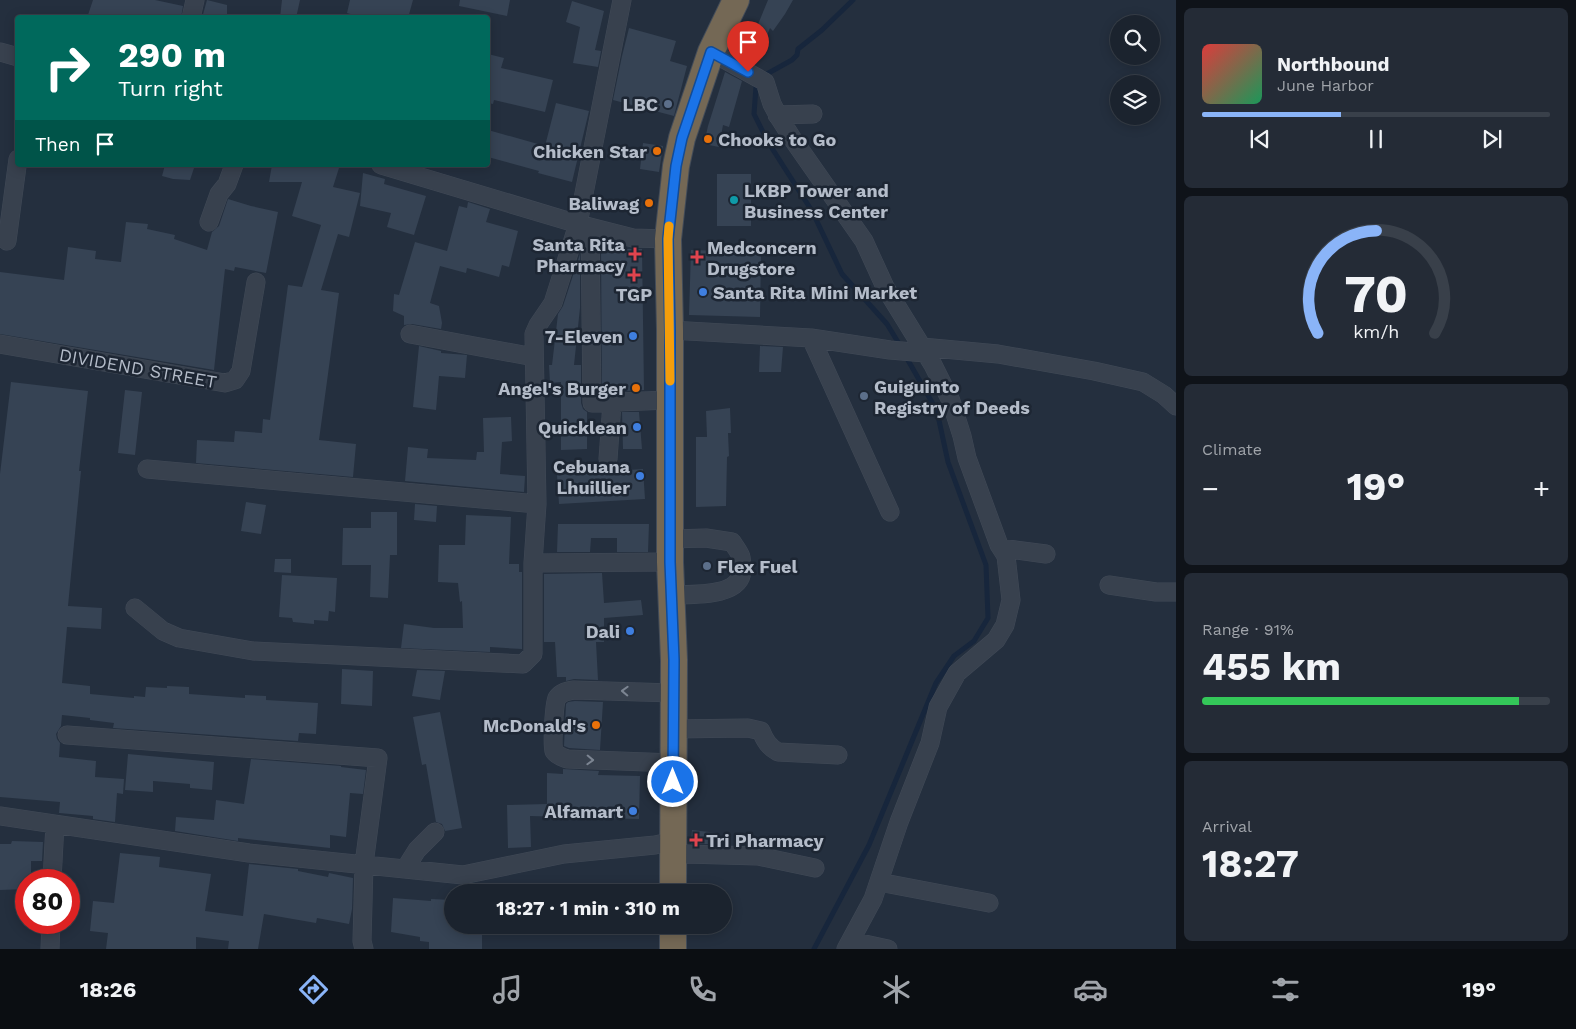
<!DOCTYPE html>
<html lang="en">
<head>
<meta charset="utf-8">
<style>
  body { margin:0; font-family:"Work Sans",sans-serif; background:#242b36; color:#f1f3f6; height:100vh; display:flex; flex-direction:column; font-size:19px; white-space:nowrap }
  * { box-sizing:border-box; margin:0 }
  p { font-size:16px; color:#a0a4aa }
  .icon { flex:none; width:28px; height:28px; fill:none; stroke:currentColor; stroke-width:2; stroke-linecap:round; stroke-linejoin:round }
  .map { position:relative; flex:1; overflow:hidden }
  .side { display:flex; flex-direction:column; gap:8px; padding:8px; background:#0f1319; width:400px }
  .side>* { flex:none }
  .banner { position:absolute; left:15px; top:15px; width:475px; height:152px; border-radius:5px; box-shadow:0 2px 12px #0003,0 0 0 1px #39404a; background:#00695c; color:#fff; overflow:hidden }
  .buttons { position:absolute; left:1110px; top:15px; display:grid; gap:10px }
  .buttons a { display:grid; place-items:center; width:50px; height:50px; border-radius:50%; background:#1b232e; box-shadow:0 2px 12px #0003,0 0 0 1px #39404a; font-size:25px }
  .speed { position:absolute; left:15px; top:869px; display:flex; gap:10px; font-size:25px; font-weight:700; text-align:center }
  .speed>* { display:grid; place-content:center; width:65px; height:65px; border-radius:50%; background:#1b232e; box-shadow:0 2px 12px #0003,0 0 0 1px #39404a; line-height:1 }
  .speed .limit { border:8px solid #d22; background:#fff; color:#111 }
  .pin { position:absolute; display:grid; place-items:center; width:42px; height:42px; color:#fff; margin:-51px -21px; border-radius:50% 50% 50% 0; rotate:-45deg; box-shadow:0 0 5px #0007 }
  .pin .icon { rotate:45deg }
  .me { position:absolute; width:55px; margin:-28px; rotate:0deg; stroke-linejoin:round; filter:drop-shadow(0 0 4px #0008) }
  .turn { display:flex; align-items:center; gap:18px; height:105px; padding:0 20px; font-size:22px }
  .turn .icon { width:65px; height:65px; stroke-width:2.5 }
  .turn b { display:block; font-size:35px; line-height:42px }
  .then { display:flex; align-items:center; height:48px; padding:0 20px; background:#0003; gap:10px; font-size:19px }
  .big { font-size:38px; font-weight:700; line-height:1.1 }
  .side .tile { flex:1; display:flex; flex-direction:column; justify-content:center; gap:8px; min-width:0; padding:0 18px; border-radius:8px; background:#242b36 }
  .side .dial { align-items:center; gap:0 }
  .dial svg { height:130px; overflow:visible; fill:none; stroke:#39404a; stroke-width:7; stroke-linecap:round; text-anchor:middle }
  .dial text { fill:#f1f3f6; stroke:none }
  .song { display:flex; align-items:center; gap:15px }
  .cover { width:60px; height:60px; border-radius:8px; background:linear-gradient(135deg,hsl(0 70% 55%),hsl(150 70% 35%)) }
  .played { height:5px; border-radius:2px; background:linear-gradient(90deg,#8ab4f8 40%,#39404a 40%) }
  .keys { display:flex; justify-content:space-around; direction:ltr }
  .heat { display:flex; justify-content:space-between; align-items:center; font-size:28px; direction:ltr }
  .charge { height:8px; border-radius:4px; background:linear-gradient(90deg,#34c759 91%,#39404a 0) }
  .trip { position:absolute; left:444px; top:884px; width:288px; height:50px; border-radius:25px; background:#1b232e; box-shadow:0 2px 12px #0003,0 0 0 1px #39404a; font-weight:700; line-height:50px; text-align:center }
  .tab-bar { display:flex; height:80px; justify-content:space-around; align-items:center; background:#0b0e12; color:#a0a4aa }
  .tab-bar .icon { width:35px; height:35px }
  .tab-bar .current { color:#8ab4f8 }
  .tab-bar b { font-size:22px; color:#f1f3f6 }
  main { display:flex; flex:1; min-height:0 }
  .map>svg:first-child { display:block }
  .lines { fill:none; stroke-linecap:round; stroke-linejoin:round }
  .stream { stroke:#17263c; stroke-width:5 }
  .building { fill:#364354 }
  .minor-casing { stroke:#414a57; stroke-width:19 }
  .highway-casing { stroke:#434c59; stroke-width:28 }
  .minor { stroke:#38414e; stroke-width:18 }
  .highway { stroke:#746855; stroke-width:26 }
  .oneway { stroke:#7c8592 }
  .route-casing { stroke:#114b97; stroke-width:12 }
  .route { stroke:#1a73e8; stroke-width:9 }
  .slow { stroke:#f59e0b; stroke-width:9 }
  .service-dot { fill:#5c6f8a; stroke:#1d2633; stroke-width:2 }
  .food-dot { fill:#e8710a; stroke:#1d2633; stroke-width:2 }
  .culture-dot { fill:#0f9aa8; stroke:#1d2633; stroke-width:2 }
  .health-dot { fill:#e0444e; stroke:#1d2633; stroke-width:2 }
  .shop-dot { fill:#3f7fe0; stroke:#1d2633; stroke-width:2 }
  .labels { text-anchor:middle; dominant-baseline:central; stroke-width:5; stroke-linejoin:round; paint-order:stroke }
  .poi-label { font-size:18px; font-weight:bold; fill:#b4bcc9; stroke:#1d2633; text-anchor:end }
  .street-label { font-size:18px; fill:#b4bcc9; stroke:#1d2633 }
</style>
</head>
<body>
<main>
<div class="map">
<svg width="1176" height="949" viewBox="0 0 1176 949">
  <rect width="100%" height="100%" fill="#242f3e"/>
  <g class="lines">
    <!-- stream -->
    <path class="stream" d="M763,76L792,60L797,55L798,49L822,30L853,0
      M758,83L756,87L754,114L768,142L812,211L842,274L887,324L901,347
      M814,949L869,845L936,683L954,656L974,641L988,618L986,565L948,462L937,411L905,355"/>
  </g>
  <!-- building -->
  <path class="building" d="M93,0H155L183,6L181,18H87Z
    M207,0L227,5V18H202Z
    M282,0H300L296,18H280Z
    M350,0H413L408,18H364L347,13Z
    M460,0H510L507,16L459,6Z
    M768,0H793L785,14L773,31L770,28L759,55L758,54L754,64L732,52L741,29L754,34Z
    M572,1L604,11L595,50L601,51L598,67L573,63L580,27L566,22Z
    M629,28L676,41L670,61L687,66L674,116L613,100L622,56Z
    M488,54L504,58L501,68L553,80L545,112L494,100L493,104L488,103Z
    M725,72L742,81L729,127L723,125L719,147L704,144L708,126Z
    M556,103L589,111L572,182L538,173L539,171L488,157V130L545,146Z
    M643,143L663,146L659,172L640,169Z
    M165,165H195L190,180L173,179L162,176Z
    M272,165H328L339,168L333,187L360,193L349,237L338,234L321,290L339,293L319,440L356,444L353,477L196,463L197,440L234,442L235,431L262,433L263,419L270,420L288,285L302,287L321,225L292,216L302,182H269Z
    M363,173L385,179L384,184L426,196L414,235L387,227L391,213L360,206Z
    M717,174H751V226H717Z
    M228,199L251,206L278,212L266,273L235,267L234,271L225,269L214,370L0,334V272L64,280L68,247L96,251L95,259L121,262L126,222L148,224L147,229L175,235L174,239L207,250L212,232L219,226Z
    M468,202L490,209L486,222L518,231L509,267L502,265L499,277L467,268L466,273L440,266L430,303L439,306L442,323L441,329L412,324L404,325V316L393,311L394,294L399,295L415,242L447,251L459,206L467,208Z
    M601,249H642L644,390L602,392Z
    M691,250L761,252L760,317L689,315Z
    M580,254V308L574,365H581V403L583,409L587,412V449L561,450V382L550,383L549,365H552L558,314L563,306Z
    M419,346L441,351V353L467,355L465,378L439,376L436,410L413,407Z
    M760,346L783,347L781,372H759Z
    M11,382L88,391L79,471H81L68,606L102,608L101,629L67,627L62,683L90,686V694L134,698V696L145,697L146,687L167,688V686L189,687V694L245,698V695L266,696V700L318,703L316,734L299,733L298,741L113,728L114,723L90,720V718L62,715L61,726L56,734L57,739L60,743L59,757L96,761L95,777L124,779L123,794L117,793L115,822L93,819V816L59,813L60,802L0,797V474Z
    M125,390L142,392L135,455L118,453Z
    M730,408L731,433H728L729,456L727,457L726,506L696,507V437H707L706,411Z
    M622,412H639L642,449H623Z
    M511,417L512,441L502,442L500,474L525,476L524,492L405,481L408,447L428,449L427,458L476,460L477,452H484L483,418Z
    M643,469L645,499L559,504L557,475Z
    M246,502L266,505L261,534L241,531Z
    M415,504L437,506L436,522L414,520Z
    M371,512H397V555H390L388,598L370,597L371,565H342L343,528H371Z
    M466,515L511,517L509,564H519V572H522V649L490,647V652L401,648L404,624L434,628H463L462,601L460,602L458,583L438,582L439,545H465Z
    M558,524H649L648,552H617V538H591L590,552H557Z
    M275,559H291V573L274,572Z
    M602,573L604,603L641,600L643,615L604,618V642H596L598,680L574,679L566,681V677H557L555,642H544V574Z
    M282,575L337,578L335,612L329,611L328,621L314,620V624L293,622L292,618L279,617Z
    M342,669L373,671L372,706L341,704Z
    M417,670L445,671L440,700L412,696Z
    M575,701L603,702L600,750L569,748L564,746L566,704L568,702Z
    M440,712L462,828L445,831L442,824L436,822L426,764L422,765L413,717Z
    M128,754L214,762L212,790L190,788V784L153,781V792L125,790Z
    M251,759L341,766V767L366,770L363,794L350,793L346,837L330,835V848L238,838V841L175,831L176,817L214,820L216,800L244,804Z
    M563,769L599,771L598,775L640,776L639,819L530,816L531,847L508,848L507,805L547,804V773L563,774Z
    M692,830L718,833L717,844H691Z
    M12,841L43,842L42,861H31V880H26V889L0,890V844H11Z
    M120,853L160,857L159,867L211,874L205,911L243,916L249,864L298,869V871L328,877L329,873L353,878L352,909L349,924L317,918L316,923L264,914L258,949H228L229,941L196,937V949H106L108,933L90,931L93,901L114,903Z
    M393,898L431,901V899L452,900V925H482V949H429V942L420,941V937L391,932Z"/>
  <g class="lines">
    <!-- minor casing -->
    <g class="minor-casing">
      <path id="minor" d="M191,18L195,0
        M0,52L18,57
        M711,52L765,82L772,104L780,119L794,141L864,241L885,287L933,365L951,401L962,436L967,458L999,545L1006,556L1011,600L1005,625L996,640L957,673L938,707L930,743L899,822L873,899L846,949
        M777,115L813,114
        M381,165L578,224L633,238L668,239
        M209,222L219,194L227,184L234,165
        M590,227L592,403L670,400
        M7,241L18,159
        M670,330L811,338L890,350L925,353
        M410,334L534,357
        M811,338L890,512
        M0,344L225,383L235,380L241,371L256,282
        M922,347L998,354L1094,371L1143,382L1164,395L1176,406
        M608,459L612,403
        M147,469L537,504
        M671,539L706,538L732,542C741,555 742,555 742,570C741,598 691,594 671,595
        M1001,548L1046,554
        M533,563L670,562
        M1109,585L1156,592H1176
        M135,608L163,631L179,638L253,651L523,664L533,654V563L537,504L534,334L538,325L553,303L578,224L622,0
        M673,693L574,690C567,691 561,692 557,698C554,704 552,745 554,751C557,756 562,757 567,759L673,763
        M673,729L748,728L761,731C765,741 769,747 778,752L838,755
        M67,735L378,758L364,864L362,941L364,949
        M0,816L249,853L463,875L564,854L655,845L673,841
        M673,856L685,854L758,856L815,868
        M405,869L417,850L435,832
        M52,880L55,824
        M879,882L989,903
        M851,941L888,949
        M50,949L51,922"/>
    </g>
    <!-- highway casing -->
    <g class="highway-casing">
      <path id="highway" d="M673,892L674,660L670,562V330L668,239L676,166L682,138L711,52L736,0
        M673,949V925"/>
    </g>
    <!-- minor -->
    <use href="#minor" class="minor"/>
    <!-- highway -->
    <use href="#highway" class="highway"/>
  </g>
  <!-- one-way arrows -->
  <defs><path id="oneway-chevron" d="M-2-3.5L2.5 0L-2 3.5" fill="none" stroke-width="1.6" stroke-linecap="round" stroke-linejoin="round" transform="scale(1.25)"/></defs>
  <g class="oneway">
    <use href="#oneway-chevron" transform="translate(625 691) rotate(-178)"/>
    <use href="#oneway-chevron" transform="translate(590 760) rotate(2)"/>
  </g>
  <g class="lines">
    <!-- route casing -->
    <g class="route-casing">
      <path id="route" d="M673,782L674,660L670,562V330L668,239L676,166L682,138L711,52L748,72"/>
    </g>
    <!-- route -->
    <use href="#route" class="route"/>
    <!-- slow -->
    <path class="slow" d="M669,226L668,239L670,381"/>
  </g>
  <!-- markers -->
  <g class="service-dot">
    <circle cx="668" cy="104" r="5"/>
    <circle cx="864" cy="396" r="5"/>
    <circle cx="707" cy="566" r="5"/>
  </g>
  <g class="food-dot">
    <circle cx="708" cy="139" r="5"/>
    <circle cx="657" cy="151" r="5"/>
    <circle cx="649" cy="203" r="5"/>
    <circle cx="636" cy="388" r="5"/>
    <circle cx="596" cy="725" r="5"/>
  </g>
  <circle class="culture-dot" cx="734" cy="200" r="5"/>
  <g class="health-dot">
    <path d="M632.5 246.5h5v5h5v5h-5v5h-5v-5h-5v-5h5z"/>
    <path d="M694.5 249.5h5v5h5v5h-5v5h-5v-5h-5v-5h5z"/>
    <path d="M631.5 267.5h5v5h5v5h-5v5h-5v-5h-5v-5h5z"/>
    <path d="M693.5 832.5h5v5h5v5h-5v5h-5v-5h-5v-5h5z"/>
  </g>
  <g class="shop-dot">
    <circle cx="703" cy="292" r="5"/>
    <circle cx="633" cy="336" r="5"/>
    <circle cx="637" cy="427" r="5"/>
    <circle cx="640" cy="476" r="5"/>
    <circle cx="630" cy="631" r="5"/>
    <circle cx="633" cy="811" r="5"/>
  </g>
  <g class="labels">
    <!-- poi labels -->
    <g class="poi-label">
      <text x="658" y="104">LBC</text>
      <text x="718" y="139" text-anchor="start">Chooks to Go</text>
      <text x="647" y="151">Chicken Star</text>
      <text x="744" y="190" text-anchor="start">LKBP Tower and<tspan x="744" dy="21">Business Center</tspan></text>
      <text x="639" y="203">Baliwag</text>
      <text x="625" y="244">Santa Rita<tspan x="625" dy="21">Pharmacy</tspan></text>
      <text x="707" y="247" text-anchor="start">Medconcern<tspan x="707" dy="21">Drugstore</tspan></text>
      <text x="713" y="292" text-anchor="start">Santa Rita Mini Market</text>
      <text x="634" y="294" text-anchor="middle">TGP</text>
      <text x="623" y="336">7-Eleven</text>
      <text x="874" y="386" text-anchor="start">Guiguinto<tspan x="874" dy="21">Registry of Deeds</tspan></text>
      <text x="626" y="388">Angel's Burger</text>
      <text x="627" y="427">Quicklean</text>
      <text x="630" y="466">Cebuana<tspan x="630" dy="21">Lhuillier</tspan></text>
      <text x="717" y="566" text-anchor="start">Flex Fuel</text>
      <text x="620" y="631">Dali</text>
      <text x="586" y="725">McDonald's</text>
      <text x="623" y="811">Alfamart</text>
      <text x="706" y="840" text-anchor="start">Tri Pharmacy</text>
    </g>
    <!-- street labels -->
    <g class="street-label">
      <text transform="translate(138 368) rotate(10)">DIVIDEND STREET</text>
    </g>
  </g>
</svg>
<div class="buttons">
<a><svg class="icon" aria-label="search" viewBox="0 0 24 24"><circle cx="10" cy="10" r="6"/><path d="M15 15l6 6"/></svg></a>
<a><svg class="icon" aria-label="layers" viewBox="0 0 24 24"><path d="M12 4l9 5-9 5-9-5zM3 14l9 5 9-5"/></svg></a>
</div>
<div class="speed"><div class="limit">80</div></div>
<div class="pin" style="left:748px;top:72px;background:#d93025"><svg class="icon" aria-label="arrive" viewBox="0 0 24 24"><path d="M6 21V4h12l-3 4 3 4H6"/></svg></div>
<svg class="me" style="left:673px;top:782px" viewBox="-20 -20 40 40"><circle r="17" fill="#1a73e8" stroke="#fff" stroke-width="3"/><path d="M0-11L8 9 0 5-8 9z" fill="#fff"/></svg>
<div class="trip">18:27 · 1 min · 310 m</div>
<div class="banner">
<div class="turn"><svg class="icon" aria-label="right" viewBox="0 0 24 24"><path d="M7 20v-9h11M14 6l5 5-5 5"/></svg><div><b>290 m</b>Turn right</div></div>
<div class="then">Then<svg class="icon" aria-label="arrive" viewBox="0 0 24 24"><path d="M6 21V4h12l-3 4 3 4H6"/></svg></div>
</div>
</div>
<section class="side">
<div class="tile">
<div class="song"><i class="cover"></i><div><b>Northbound</b><p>June Harbor</p></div></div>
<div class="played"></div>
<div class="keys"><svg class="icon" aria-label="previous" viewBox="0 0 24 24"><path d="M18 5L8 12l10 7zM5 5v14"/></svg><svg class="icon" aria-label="pause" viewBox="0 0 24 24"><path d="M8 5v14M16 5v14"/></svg><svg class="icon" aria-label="next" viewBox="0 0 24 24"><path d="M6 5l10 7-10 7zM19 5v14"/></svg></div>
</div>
<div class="tile dial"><svg viewBox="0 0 100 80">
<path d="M14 69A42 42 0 1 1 86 69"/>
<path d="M14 69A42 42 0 0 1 50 6" stroke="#8ab4f8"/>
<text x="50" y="56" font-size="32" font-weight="700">70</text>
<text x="50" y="72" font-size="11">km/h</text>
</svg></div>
<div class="tile"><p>Climate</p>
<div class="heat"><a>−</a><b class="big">19°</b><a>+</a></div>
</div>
<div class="tile"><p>Range · 91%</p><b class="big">455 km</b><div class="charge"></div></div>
<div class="tile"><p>Arrival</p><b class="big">18:27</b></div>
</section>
</main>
<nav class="tab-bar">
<b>18:26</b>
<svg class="icon current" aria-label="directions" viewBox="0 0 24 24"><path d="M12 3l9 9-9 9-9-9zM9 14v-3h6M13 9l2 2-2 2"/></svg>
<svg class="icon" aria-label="music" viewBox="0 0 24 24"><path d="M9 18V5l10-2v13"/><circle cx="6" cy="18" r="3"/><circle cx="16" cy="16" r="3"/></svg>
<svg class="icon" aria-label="phone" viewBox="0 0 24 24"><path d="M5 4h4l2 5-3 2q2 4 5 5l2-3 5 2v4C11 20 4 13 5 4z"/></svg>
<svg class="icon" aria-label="climate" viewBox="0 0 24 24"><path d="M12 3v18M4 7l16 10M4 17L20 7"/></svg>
<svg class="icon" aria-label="car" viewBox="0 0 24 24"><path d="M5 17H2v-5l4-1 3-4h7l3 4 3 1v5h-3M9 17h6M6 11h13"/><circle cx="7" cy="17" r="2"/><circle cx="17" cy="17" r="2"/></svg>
<svg class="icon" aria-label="filters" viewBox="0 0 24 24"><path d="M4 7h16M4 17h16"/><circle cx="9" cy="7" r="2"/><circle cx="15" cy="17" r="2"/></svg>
<b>19°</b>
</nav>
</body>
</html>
